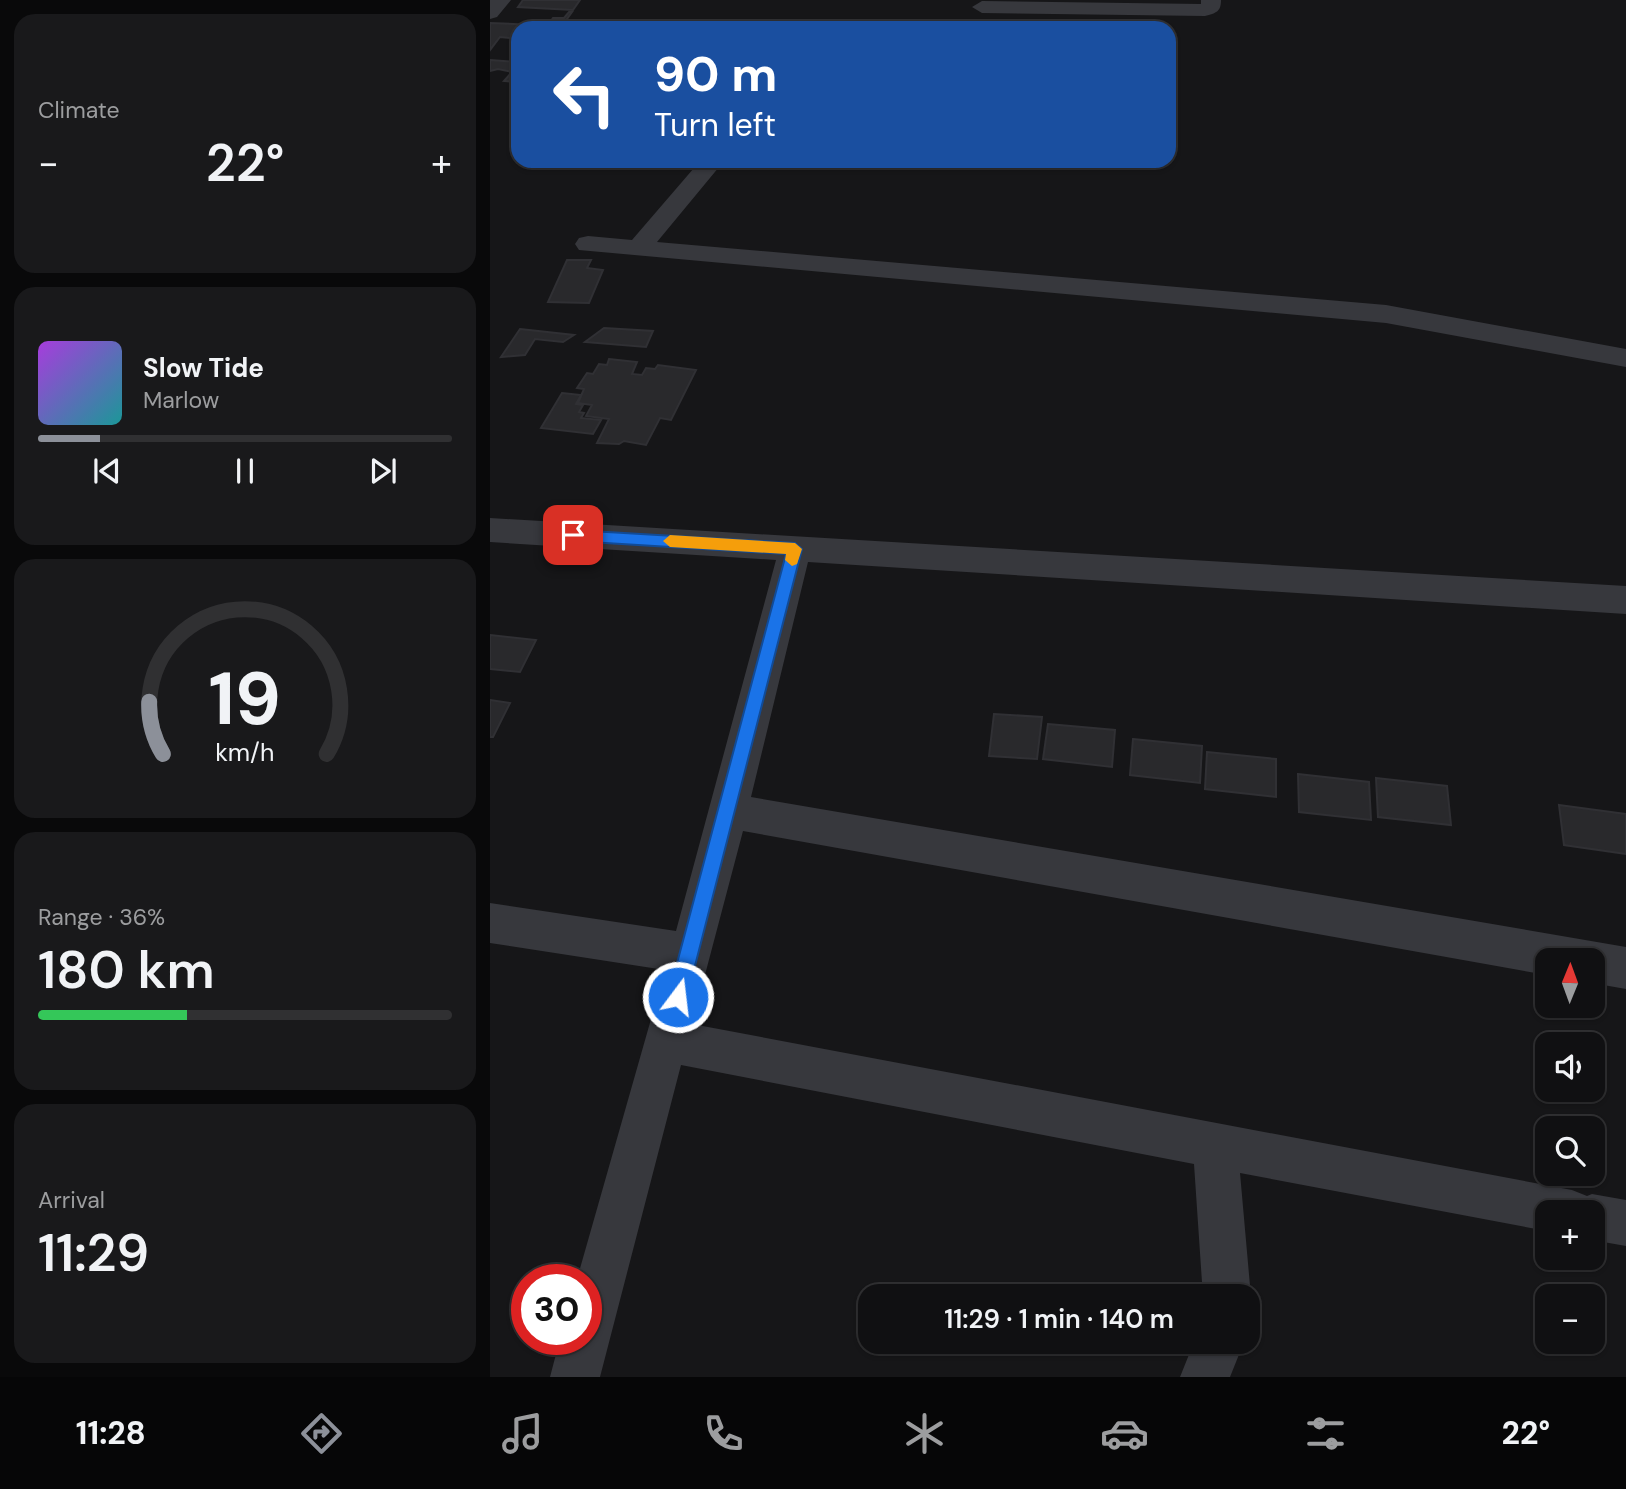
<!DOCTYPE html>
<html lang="en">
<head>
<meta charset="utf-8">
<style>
  body { margin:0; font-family:"DM Sans",sans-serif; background:#19191b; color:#f1f3f6; height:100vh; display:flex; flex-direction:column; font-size:26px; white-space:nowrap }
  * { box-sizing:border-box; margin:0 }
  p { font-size:23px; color:#9c9d9f }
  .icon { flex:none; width:38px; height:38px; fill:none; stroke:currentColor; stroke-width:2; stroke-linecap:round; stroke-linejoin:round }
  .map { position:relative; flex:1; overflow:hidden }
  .side { display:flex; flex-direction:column; gap:14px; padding:14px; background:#09090a; width:490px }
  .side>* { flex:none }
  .hud { position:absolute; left:21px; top:21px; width:665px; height:147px; border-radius:21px; box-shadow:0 2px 5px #0004,0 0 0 2px #303032; background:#1a4fa0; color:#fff; overflow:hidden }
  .needle { width:46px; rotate:1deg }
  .controls { position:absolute; left:1045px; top:948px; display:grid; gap:14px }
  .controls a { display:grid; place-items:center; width:70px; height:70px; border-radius:14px; background:#101012; box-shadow:0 2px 5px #0004,0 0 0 2px #303032; font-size:35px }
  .speed { position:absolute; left:21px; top:1264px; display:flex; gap:14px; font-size:35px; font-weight:700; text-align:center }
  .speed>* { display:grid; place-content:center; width:91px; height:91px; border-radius:50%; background:#101012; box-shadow:0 2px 5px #0004,0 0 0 2px #303032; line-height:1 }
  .speed .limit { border:10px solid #d22; background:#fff; color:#111 }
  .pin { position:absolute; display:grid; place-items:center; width:60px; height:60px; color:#fff; margin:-30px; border-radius:14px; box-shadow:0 4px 10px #0006 }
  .me { position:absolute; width:77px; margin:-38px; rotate:15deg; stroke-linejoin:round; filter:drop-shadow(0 0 5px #0008) }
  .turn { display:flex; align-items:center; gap:24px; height:147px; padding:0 28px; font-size:32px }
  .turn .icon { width:91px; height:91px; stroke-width:2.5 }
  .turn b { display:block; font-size:49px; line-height:60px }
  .big { font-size:52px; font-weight:600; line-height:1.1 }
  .side .card { flex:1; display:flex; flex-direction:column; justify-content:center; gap:10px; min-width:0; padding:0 24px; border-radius:21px; background:#19191b }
  .side .dial { align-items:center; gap:0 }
  .dial svg { height:182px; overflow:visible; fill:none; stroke:#303032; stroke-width:7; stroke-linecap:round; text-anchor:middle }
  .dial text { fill:#f1f3f6; stroke:none }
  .song { display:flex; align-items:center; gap:21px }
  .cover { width:84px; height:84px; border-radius:10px; background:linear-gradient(135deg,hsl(280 70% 55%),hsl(180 70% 35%)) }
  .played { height:7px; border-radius:4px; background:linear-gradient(90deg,#8c9099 15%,#303032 15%) }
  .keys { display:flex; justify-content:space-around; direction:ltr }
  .heat { display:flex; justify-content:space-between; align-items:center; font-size:38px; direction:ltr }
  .charge { height:10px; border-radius:5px; background:linear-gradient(90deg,#34c759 36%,#303032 0) }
  .trip { position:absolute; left:368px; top:1284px; width:402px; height:70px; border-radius:21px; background:#101012; box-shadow:0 2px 5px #0004,0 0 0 2px #303032; font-weight:600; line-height:70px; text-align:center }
  .dock { display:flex; height:112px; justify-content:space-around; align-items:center; background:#060607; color:#9c9d9f }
  .dock .icon { width:49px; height:49px }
  .dock .active { color:#8c9099 }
  .dock b { font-size:32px; color:#f1f3f6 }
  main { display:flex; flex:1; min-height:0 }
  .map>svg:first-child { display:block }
  .building { fill:#29292c; stroke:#303034; stroke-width:2 }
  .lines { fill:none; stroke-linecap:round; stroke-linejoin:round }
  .street { fill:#37383d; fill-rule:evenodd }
  .route { fill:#1a73e8; stroke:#114b97; stroke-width:2 }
  .slow { fill:#f59e0b }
</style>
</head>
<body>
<main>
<section class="side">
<div class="card"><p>Climate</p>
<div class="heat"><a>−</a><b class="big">22°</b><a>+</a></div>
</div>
<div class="card">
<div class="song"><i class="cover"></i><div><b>Slow Tide</b><p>Marlow</p></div></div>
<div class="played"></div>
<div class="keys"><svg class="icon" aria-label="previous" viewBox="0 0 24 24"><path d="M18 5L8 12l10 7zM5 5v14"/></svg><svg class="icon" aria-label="pause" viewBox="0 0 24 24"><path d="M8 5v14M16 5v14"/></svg><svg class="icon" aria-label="next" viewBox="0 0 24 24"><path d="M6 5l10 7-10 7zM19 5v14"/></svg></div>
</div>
<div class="card dial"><svg viewBox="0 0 100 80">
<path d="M14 69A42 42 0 1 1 86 69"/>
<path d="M14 69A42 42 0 0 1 8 46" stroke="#8c9099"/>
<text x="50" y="56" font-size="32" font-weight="700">19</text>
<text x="50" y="72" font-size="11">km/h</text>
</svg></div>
<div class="card"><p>Range · 36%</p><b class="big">180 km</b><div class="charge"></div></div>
<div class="card"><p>Arrival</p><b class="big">11:29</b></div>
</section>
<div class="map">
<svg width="1136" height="1377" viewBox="0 0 1136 1377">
  <rect width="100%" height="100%" fill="#161618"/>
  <!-- building -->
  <path class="building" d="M33,0H90L83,10L28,7Z
    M79,12H82L72,26L58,25L63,18H74Z
    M0,23L70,26L28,28V39L10,37L0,50Z
    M0,60L28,62V82L14,81L22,72L8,69L0,71Z
    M77,260H101L97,268L113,270L99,303L58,302Z
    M114,328L163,331L156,347L95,342Z
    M30,329L84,335L73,342L45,339L35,355L11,357Z
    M119,359L147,362L142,374L152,375L156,368L165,369L168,365L206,370L181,420L170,418L156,445L134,441L129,444L107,443L119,419L96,416L102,405L88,403L94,389L87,388L97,373L103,374L109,364L117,365Z
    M72,393L91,395L86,404L93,405L89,412L94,413L91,418L111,420L103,434L51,428Z
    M0,635L46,640L30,672L0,669Z
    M0,700L20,703L3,737H0Z
    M504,714L552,717L547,759L499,756Z
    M558,724L625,730L622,767L553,759Z
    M643,739L712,746L710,783L640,775Z
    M717,752L786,759V797L715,789Z
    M808,774L879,782L881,820L809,812Z
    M886,778L957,786L961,825L888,817Z
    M1069,805L1136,814V854L1074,845Z"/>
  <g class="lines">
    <!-- street -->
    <path class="street" d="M0,0H21L7,17L0,19Z
      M711,0H731C731,12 726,13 715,16L492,13L482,7L492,1L711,4Z
      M210,161H234L167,242L896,305L1136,349V367L896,323L89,250L85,244L89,238L98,236L142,240Z
      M0,518L1136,586V614L318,562L261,797L1136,947V989L1102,983V961H1057V975L253,831L202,1024L1082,1190L1097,1196L1102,1194L1136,1200V1246L1102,1240V1213H1057V1231L750,1173L761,1297L758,1305V1297H713L704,1164L191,1065L110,1377H60L70,1339H96V1279H87L175,970L0,943V903L186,931L286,560L0,542Z
      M704,1342H754L740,1377H690Z"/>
  </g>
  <!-- route -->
  <path class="route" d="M83,530L305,543L312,549L197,997L195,1004L188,1007L181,1004L178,997L296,554L83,541L76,535Z"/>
  <!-- slow -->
  <path class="slow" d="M180,535L305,543L312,549L307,564L302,566L295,560L296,554L180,547L173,541Z"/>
</svg>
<div class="controls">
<a><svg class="needle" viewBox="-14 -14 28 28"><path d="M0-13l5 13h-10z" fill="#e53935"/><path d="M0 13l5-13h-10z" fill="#9c9d9f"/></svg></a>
<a><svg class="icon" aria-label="sound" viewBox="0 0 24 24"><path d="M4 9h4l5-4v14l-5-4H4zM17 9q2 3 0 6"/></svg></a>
<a><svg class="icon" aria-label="search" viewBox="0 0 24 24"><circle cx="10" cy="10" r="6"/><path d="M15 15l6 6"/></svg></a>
<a>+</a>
<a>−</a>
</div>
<div class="speed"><div class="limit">30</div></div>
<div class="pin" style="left:83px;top:535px;background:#d93025"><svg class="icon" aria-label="arrive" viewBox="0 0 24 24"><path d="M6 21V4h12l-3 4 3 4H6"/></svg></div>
<svg class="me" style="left:188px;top:997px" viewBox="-20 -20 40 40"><circle r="17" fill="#1a73e8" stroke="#fff" stroke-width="3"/><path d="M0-11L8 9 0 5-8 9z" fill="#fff"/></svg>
<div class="trip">11:29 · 1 min · 140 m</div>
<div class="hud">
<div class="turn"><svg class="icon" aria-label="left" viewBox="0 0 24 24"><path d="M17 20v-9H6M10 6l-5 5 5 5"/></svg><div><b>90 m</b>Turn left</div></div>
</div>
</div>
</main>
<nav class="dock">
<b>11:28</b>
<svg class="icon active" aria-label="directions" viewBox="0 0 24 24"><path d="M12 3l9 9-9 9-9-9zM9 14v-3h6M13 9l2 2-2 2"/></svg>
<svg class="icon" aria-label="music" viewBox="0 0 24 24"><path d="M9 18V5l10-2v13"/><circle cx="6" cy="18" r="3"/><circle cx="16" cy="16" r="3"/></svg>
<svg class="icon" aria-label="phone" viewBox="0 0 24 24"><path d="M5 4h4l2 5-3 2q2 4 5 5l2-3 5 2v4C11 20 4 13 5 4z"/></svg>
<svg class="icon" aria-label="climate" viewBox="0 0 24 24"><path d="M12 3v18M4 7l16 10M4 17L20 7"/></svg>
<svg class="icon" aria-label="car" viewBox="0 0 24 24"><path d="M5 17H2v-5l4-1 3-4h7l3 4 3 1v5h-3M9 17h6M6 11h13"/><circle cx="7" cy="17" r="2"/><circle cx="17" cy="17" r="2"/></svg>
<svg class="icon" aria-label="filters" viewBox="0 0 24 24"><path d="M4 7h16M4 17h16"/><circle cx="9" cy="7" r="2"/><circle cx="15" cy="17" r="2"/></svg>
<b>22°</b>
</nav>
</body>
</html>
